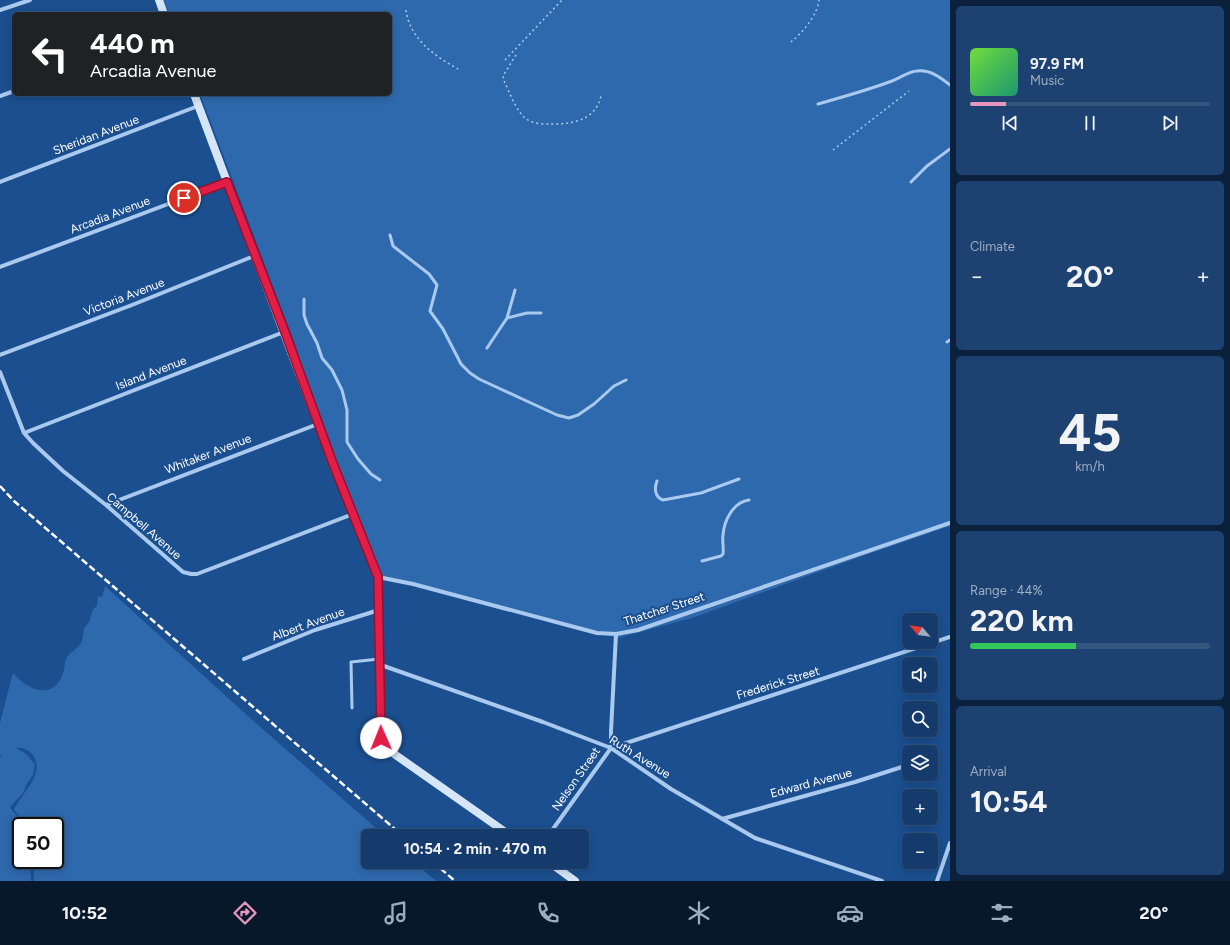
<!DOCTYPE html>
<html lang="en">
<head>
<meta charset="utf-8">
<style>
  body { margin:0; font-family:Figtree,sans-serif; background:#1d4271; color:#f1f3f6; height:100vh; display:flex; flex-direction:column; font-size:15px; white-space:nowrap }
  * { box-sizing:border-box; margin:0 }
  p { font-size:13px; color:#9dadc1 }
  .icon { flex:none; width:22px; height:22px; fill:none; stroke:currentColor; stroke-width:2; stroke-linecap:round; stroke-linejoin:round }
  .map { position:relative; flex:1; overflow:hidden }
  .side { display:flex; flex-direction:column; gap:6px; padding:6px; background:#0b203b; width:280px }
  .side>* { flex:none }
  .top-card { position:absolute; left:12px; top:12px; width:380px; height:84px; border-radius:6px; box-shadow:0 2px 10px #0003,0 0 0 1px #33557e; background:#202124; color:#fff; overflow:hidden }
  .needle { width:26px; rotate:298deg }
  .tools { position:absolute; left:902px; top:613px; display:grid; gap:8px }
  .tools a { display:grid; place-items:center; width:36px; height:36px; border-radius:6px; background:#143b6b; box-shadow:0 2px 10px #0003,0 0 0 1px #33557e; font-size:20px }
  .speed { position:absolute; left:12px; top:817px; display:flex; gap:8px; font-size:20px; font-weight:700; text-align:center }
  .speed>* { display:grid; place-content:center; width:52px; height:52px; border-radius:50%; background:#143b6b; box-shadow:0 2px 10px #0003,0 0 0 1px #33557e; line-height:1 }
  .speed .limit { border:2px solid #111; border-radius:6px; background:#fff; color:#111 }
  .pin { position:absolute; display:grid; place-items:center; width:34px; height:34px; color:#fff; margin:-17px; border:2px solid #fff; border-radius:50%; box-shadow:0 1px 4px #0007 }
  .me { position:absolute; width:44px; margin:-22px; rotate:359deg; stroke-linejoin:round; filter:drop-shadow(0 0 3px #0008) }
  .turn { display:flex; align-items:center; gap:14px; height:84px; padding:0 12px; font-size:18px }
  .turn .icon { width:52px; height:52px; stroke-width:2.5 }
  .turn b { display:block; font-size:28px; line-height:34px }
  .big { font-size:30px; font-weight:700; line-height:1.1 }
  .side .tile { flex:1; display:flex; flex-direction:column; justify-content:center; gap:6px; min-width:0; padding:0 14px; border-radius:6px; background:#1d4271 }
  .side .dial { align-items:center; gap:0 }
  .dial b { font-size:52px; line-height:1 }
  .song { display:flex; align-items:center; gap:12px }
  .cover { width:48px; height:48px; border-radius:6px; background:linear-gradient(135deg,hsl(100 70% 55%),hsl(160 70% 35%)) }
  .played { height:4px; border-radius:2px; background:linear-gradient(90deg,#e797bd 15%,#33557e 15%) }
  .keys { display:flex; justify-content:space-around; direction:ltr }
  .heat { display:flex; justify-content:space-between; align-items:center; font-size:22px; direction:ltr }
  .charge { height:6px; border-radius:3px; background:linear-gradient(90deg,#34c759 44%,#33557e 0) }
  .trip { position:absolute; left:361px; top:829px; width:228px; height:40px; border-radius:6px; background:#143b6b; box-shadow:0 2px 10px #0003,0 0 0 1px #33557e; font-weight:700; line-height:40px; text-align:center }
  .menu { display:flex; height:64px; justify-content:space-around; align-items:center; background:#08182b; color:#9dadc1 }
  .menu .icon { width:28px; height:28px }
  .menu .on { color:#e797bd }
  .menu b { font-size:18px; color:#f1f3f6 }
  main { display:flex; flex:1; min-height:0 }
  .map>svg:first-child { display:block }
  .green { fill:#2e69ad; fill-rule:evenodd }
  .lines { fill:none; stroke-linecap:round; stroke-linejoin:round }
  .path { stroke:#a9c9ee; stroke-width:1.5; stroke-dasharray:2 3; stroke-linecap:butt }
  .service { stroke:#a9c9ee; stroke-width:3 }
  .minor { stroke:#a9c9ee; stroke-width:4 }
  .secondary { stroke:#d6e6fa; stroke-width:8 }
  .rail { stroke:#fff; stroke-width:2.5; stroke-dasharray:7 3; stroke-linecap:butt }
  .route-casing { stroke:#92132f; stroke-width:10 }
  .route { stroke:#e11d48; stroke-width:7 }
  .labels { text-anchor:middle; dominant-baseline:central; stroke-width:4; stroke-linejoin:round; paint-order:stroke }
  .street-label { font-size:12px; fill:#fff; stroke:#1b4f8f }
</style>
</head>
<body>
<main>
<div class="map">
<svg width="950" height="881" viewBox="0 0 950 881">
  <rect width="100%" height="100%" fill="#1b4f8f"/>
  <!-- green -->
  <path class="green" d="M164,0H950V526L857,558L695,617L618,638L466,597L382,579L322,426L292,336L200,94H390V14H169Z
    M105,586L249,717L385,836H368V862H414L436,881H34L33,860H55V826H31L25,821L29,826H21V860H30L31,881H0V758L2,755L0,756V723L12,676L14,674C25,687 48,700 60,680C64,673 64,667 66,659C69,652 79,649 82,641C83,637 83,633 84,629C85,626 88,624 89,622C92,616 91,609 97,606L98,596L102,597ZM16,748C23,747 29,750 33,755C46,775 21,793 14,810L24,821L13,812L10,807L23,793L26,785L33,775L35,764L26,754Z"/>
  <g class="lines">
    <!-- path -->
    <path class="path" d="M406,10C410,40 436,57 460,70
      M791,42C803,32 817,16 819,0
      M516,55L503,76L504,81C510,93 517,114 528,120C534,124 543,124 550,124C572,124 595,121 601,96
      M505,60L562,0
      M833,150L909,91"/>
    <!-- service -->
    <path class="service" d="M818,104C843,97 868,90 892,81C900,78 909,71 917,71C930,69 941,78 950,85
      M911,182L927,166L950,149
      M390,235L393,246L429,274L437,285L430,311L443,329L461,364L470,373L479,379L557,415L569,418L578,415L594,404L614,386L626,380
      M304,299V315L307,324L317,343L322,358L332,370L342,390L347,410V442L358,459L371,474L380,480
      M507,318L527,313H541
      M947,342L950,340
      M487,348L507,318L515,290
      M657,481C654,489 655,497 663,500L701,493L739,479
      M702,561L721,556L723,554C724,548 722,541 723,535C724,521 733,502 749,500
      M352,708L351,662L379,659"/>
    <!-- minor -->
    <path class="minor" d="M0,10L30,0
      M0,96L14,91
      M0,182L198,106
      M0,267L227,182
      M0,355L132,305L254,256
      M0,372L24,433L33,443L63,471L106,505L183,572L191,574H197L353,514
      M24,433L284,332
      M106,505L318,424
      M378,577L413,584L597,633L616,634L638,630L950,523
      M244,659L315,630L379,610
      M381,665L543,722L611,748L671,789L755,838L882,881
      M611,748L950,637
      M722,819L855,782L905,766
      M548,836L611,748V731L616,634
      M937,881L950,843"/>
    <!-- secondary -->
    <path class="secondary" d="M159,0L164,14
      M194,94L332,461L378,577L381,738L388,749L397,756L511,836
      M549,862L575,881"/>
    <!-- rail -->
    <path class="rail" d="M0,486L14,501L403,836
      M433,862L455,881"/>
  </g>
  <g class="lines">
    <!-- route casing -->
    <g class="route-casing">
      <path id="route" d="M184,198L227,182L285,332L332,461L378,577L381,738"/>
    </g>
    <!-- route -->
    <use href="#route" class="route"/>
  </g>
  <g class="labels">
    <!-- street labels -->
    <g class="street-label">
      <text transform="translate(96 135) rotate(-21)">Sheridan Avenue</text>
      <text transform="translate(110 215) rotate(-21)">Arcadia Avenue</text>
      <text transform="translate(124 297) rotate(-21)">Victoria Avenue</text>
      <text transform="translate(151 373) rotate(-21)">Island Avenue</text>
      <text transform="translate(208 454) rotate(-21)">Whitaker Avenue</text>
      <text transform="translate(144 526) rotate(41)">Campbell Avenue</text>
      <text transform="translate(664 609) rotate(-18)">Thatcher Street</text>
      <text transform="translate(308 624) rotate(-20)">Albert Avenue</text>
      <text transform="translate(778 683) rotate(-17)">Frederick Street</text>
      <text transform="translate(640 757) rotate(32)">Ruth Avenue</text>
      <text transform="translate(576 779) rotate(-55)">Nelson Street</text>
      <text transform="translate(811 783) rotate(-15)">Edward Avenue</text>
    </g>
  </g>
</svg>
<div class="tools">
<a><svg class="needle" viewBox="-14 -14 28 28"><path d="M0-13l5 13h-10z" fill="#e53935"/><path d="M0 13l5-13h-10z" fill="#9dadc1"/></svg></a>
<a><svg class="icon" aria-label="sound" viewBox="0 0 24 24"><path d="M4 9h4l5-4v14l-5-4H4zM17 9q2 3 0 6"/></svg></a>
<a><svg class="icon" aria-label="search" viewBox="0 0 24 24"><circle cx="10" cy="10" r="6"/><path d="M15 15l6 6"/></svg></a>
<a><svg class="icon" aria-label="layers" viewBox="0 0 24 24"><path d="M12 4l9 5-9 5-9-5zM3 14l9 5 9-5"/></svg></a>
<a>+</a>
<a>−</a>
</div>
<div class="speed"><div class="limit">50</div></div>
<div class="pin" style="left:184px;top:198px;background:#d93025"><svg class="icon" aria-label="arrive" viewBox="0 0 24 24"><path d="M6 21V4h12l-3 4 3 4H6"/></svg></div>
<svg class="me" style="left:381px;top:738px" viewBox="-20 -20 40 40"><circle r="19" fill="#fff"/><path d="M0-13L10 11 0 6-10 11z" fill="#e11d48"/></svg>
<div class="trip">10:54 · 2 min · 470 m</div>
<div class="top-card">
<div class="turn"><svg class="icon" aria-label="left" viewBox="0 0 24 24"><path d="M17 20v-9H6M10 6l-5 5 5 5"/></svg><div><b>440 m</b>Arcadia Avenue</div></div>
</div>
</div>
<section class="side">
<div class="tile">
<div class="song"><i class="cover"></i><div><b>97.9 FM</b><p>Music</p></div></div>
<div class="played"></div>
<div class="keys"><svg class="icon" aria-label="previous" viewBox="0 0 24 24"><path d="M18 5L8 12l10 7zM5 5v14"/></svg><svg class="icon" aria-label="pause" viewBox="0 0 24 24"><path d="M8 5v14M16 5v14"/></svg><svg class="icon" aria-label="next" viewBox="0 0 24 24"><path d="M6 5l10 7-10 7zM19 5v14"/></svg></div>
</div>
<div class="tile"><p>Climate</p>
<div class="heat"><a>−</a><b class="big">20°</b><a>+</a></div>
</div>
<div class="tile dial"><b>45</b><p>km/h</p></div>
<div class="tile"><p>Range · 44%</p><b class="big">220 km</b><div class="charge"></div></div>
<div class="tile"><p>Arrival</p><b class="big">10:54</b></div>
</section>
</main>
<nav class="menu">
<b>10:52</b>
<svg class="icon on" aria-label="directions" viewBox="0 0 24 24"><path d="M12 3l9 9-9 9-9-9zM9 14v-3h6M13 9l2 2-2 2"/></svg>
<svg class="icon" aria-label="music" viewBox="0 0 24 24"><path d="M9 18V5l10-2v13"/><circle cx="6" cy="18" r="3"/><circle cx="16" cy="16" r="3"/></svg>
<svg class="icon" aria-label="phone" viewBox="0 0 24 24"><path d="M5 4h4l2 5-3 2q2 4 5 5l2-3 5 2v4C11 20 4 13 5 4z"/></svg>
<svg class="icon" aria-label="climate" viewBox="0 0 24 24"><path d="M12 3v18M4 7l16 10M4 17L20 7"/></svg>
<svg class="icon" aria-label="car" viewBox="0 0 24 24"><path d="M5 17H2v-5l4-1 3-4h7l3 4 3 1v5h-3M9 17h6M6 11h13"/><circle cx="7" cy="17" r="2"/><circle cx="17" cy="17" r="2"/></svg>
<svg class="icon" aria-label="filters" viewBox="0 0 24 24"><path d="M4 7h16M4 17h16"/><circle cx="9" cy="7" r="2"/><circle cx="15" cy="17" r="2"/></svg>
<b>20°</b>
</nav>
</body>
</html>
